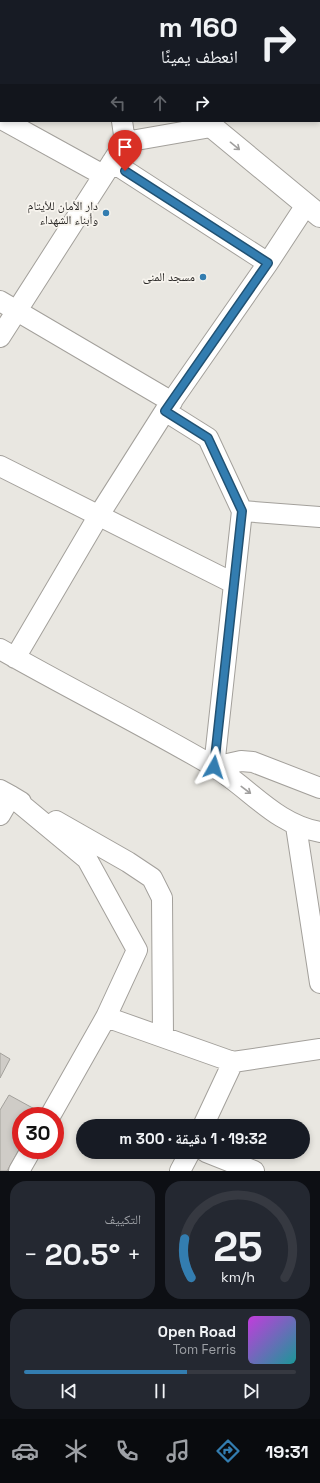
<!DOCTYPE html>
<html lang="ar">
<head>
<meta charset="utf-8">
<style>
  body { margin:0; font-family:"Space Grotesk","Noto Naskh Arabic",sans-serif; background:#242831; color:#f1f3f6; direction:rtl; height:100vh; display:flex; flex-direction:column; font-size:15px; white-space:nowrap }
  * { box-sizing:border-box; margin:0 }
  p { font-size:13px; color:#9ea1a6 }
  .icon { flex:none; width:22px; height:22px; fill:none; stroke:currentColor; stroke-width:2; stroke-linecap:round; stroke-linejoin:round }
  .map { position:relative; height:1171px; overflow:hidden; direction:ltr }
  .details { display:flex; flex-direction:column; gap:10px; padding:10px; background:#0d0f14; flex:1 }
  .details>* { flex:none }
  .hud { position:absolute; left:0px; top:0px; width:320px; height:122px; box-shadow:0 2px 6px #0003; direction:rtl; background:#171b24; color:#f1f3f6; overflow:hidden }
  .speed { position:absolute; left:12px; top:1107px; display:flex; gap:8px; font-size:20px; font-weight:700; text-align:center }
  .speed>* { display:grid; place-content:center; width:52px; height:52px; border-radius:50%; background:#171b24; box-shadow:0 2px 6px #0003; line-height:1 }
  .speed .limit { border:6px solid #d22; background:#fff; color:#111 }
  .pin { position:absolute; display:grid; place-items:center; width:34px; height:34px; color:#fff; margin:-41px -17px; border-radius:50% 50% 50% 0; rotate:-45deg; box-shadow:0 0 4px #0007 }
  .pin .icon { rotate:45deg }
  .me { position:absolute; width:44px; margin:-22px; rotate:6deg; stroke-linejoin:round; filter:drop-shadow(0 0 3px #0008) }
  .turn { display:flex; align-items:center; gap:14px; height:84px; padding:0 16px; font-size:18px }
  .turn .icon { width:52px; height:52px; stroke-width:2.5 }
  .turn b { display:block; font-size:28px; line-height:34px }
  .lanes { display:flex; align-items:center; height:38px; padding:0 16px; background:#0003; justify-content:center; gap:20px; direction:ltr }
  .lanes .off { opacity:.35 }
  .big { font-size:30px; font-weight:700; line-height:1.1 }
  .details .card { flex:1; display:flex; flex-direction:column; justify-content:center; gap:6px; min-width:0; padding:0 14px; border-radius:16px; background:#242831 }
  .details .dial { align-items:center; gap:0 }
  .dial svg { height:104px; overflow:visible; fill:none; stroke:#363941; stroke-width:7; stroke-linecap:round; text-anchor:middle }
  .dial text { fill:#f1f3f6; stroke:none }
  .song { display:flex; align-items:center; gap:12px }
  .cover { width:48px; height:48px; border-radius:6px; background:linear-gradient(135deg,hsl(290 70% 55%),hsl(180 70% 35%)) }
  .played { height:4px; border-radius:2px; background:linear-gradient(90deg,#337db0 60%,#363941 60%) }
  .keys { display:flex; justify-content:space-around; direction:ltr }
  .heat { display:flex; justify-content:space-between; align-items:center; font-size:22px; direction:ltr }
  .details .tiles { flex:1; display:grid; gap:10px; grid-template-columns:1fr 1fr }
  .card:last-child { grid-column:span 2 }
  .trip { position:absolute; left:76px; top:1119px; width:234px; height:40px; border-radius:20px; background:#171b24; box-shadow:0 2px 6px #0003; font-weight:700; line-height:40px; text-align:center; direction:rtl }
  .menu { display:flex; height:64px; justify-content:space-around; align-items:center; background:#090b0e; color:#9ea1a6 }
  .menu .icon { width:28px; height:28px }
  .menu .on { color:#337db0 }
  .menu b { font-size:18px; color:#f1f3f6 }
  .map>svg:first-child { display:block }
  .building { fill:#cfccc7; stroke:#a3a19c }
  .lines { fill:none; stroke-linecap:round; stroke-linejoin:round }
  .minor-casing { stroke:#a3a09b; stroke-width:22 }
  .secondary-casing { stroke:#a3a09b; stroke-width:24 }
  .minor { stroke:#fff; stroke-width:20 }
  .secondary { stroke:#fff; stroke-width:22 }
  .oneway { stroke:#a09f9e }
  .route-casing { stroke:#215172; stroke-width:10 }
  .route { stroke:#337db0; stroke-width:7 }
  .poi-dot { fill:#337db0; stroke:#f7f4ee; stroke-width:1.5 }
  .labels { text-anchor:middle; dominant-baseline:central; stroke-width:3.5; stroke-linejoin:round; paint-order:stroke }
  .poi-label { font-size:12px; fill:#2b2927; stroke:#f7f4ee; text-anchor:end }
</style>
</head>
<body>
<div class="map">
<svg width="320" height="1171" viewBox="0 0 320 1171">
  <rect width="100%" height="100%" fill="#e9e7e1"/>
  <!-- building -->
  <path class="building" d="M0,1053L10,1059L0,1078Z
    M9,1095L40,1112L37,1116H21V1146L7,1171H0V1110Z"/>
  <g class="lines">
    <!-- minor casing -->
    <g class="minor-casing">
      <path id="minor" d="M5,121L103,175
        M125,142L211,127
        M112,162L268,263
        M0,301L172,402
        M0,337L125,142L122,121
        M165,411L268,263L306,205
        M0,466L233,583
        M242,511L320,517
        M0,649C70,689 143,725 213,766C250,788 275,824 320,832
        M15,658L99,515L165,411L208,438L242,511L214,767
        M214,767L241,761L253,762L320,788
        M0,790L11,796L87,859L137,950L106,1017L50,1116
        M0,815L11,796L21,802
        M56,821L128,862L152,878L162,898L163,1037
        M296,826L320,983
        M106,1017L233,1062L203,1126
        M233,1062L320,1049
        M206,1152L254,1171
        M19,1171L31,1150
        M180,1171L190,1152"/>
    </g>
    <!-- secondary casing -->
    <g class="secondary-casing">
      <path id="secondary" d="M76,0L77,1
        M225,0L227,1
        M319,47L320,48
        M205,121L320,216"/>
    </g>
    <!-- minor -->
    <use href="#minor" class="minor"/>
    <!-- secondary -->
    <use href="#secondary" class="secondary"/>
  </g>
  <!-- one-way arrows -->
  <defs><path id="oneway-shaft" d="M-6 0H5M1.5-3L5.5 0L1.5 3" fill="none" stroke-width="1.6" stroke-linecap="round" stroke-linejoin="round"/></defs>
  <g class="oneway">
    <use href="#oneway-shaft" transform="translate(235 146) rotate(39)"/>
    <use href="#oneway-shaft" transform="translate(246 790) rotate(37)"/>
  </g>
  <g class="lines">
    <!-- route casing -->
    <g class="route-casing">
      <path id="route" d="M125,171L268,263L165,411L208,438L242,511L214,767"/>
    </g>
    <!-- route -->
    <use href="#route" class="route"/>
  </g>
  <!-- markers -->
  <g class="poi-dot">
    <circle cx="106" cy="213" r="4"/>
    <circle cx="203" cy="277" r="4"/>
  </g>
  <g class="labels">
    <!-- poi labels -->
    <g class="poi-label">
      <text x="98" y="206">دار الأمان للأيتام<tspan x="98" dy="14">وأبناء الشهداء</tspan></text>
      <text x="195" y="277">مسجد المنى</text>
    </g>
  </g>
</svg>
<div class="speed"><div class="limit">30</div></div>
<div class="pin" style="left:125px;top:171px;background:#d93025"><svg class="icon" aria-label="arrive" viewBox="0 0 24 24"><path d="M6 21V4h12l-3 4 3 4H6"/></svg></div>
<svg class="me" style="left:214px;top:767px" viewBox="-20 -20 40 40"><path d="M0-17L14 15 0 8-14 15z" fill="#337db0" stroke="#fff" stroke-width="4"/></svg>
<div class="trip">19:32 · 1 دقيقة · 300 m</div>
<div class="hud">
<div class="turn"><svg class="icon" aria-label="right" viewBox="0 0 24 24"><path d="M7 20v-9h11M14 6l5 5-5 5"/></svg><div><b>160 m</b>انعطف يمينًا</div></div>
<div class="lanes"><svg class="icon off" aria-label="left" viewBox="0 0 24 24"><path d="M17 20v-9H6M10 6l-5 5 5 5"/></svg><svg class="icon off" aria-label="ahead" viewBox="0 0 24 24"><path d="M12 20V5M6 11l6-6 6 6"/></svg><svg class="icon" aria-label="right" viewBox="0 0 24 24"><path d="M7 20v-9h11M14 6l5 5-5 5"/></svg></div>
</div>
</div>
<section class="details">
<div class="tiles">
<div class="card dial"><svg viewBox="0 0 100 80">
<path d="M14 69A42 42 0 1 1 86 69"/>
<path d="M14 69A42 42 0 0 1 9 39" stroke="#337db0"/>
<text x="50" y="56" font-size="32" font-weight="700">25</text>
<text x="50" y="72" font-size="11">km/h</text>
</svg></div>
<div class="card"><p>التكييف</p>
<div class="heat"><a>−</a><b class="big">20.5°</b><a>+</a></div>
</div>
<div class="card">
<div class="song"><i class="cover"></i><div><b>Open Road</b><p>Tom Ferris</p></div></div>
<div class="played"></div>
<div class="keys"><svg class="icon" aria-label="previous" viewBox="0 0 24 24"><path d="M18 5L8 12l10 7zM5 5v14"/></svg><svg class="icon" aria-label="pause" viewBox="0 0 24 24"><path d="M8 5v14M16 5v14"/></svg><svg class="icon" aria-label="next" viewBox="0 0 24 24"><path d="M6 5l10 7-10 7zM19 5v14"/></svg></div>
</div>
</div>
</section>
<nav class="menu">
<b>19:31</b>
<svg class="icon on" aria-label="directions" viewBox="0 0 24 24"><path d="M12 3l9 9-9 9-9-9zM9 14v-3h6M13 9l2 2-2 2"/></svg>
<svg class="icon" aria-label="music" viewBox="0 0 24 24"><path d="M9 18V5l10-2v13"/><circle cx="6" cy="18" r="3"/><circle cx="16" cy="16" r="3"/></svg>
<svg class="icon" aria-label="phone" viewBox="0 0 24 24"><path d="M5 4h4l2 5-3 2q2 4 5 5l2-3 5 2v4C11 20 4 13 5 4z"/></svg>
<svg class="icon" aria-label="climate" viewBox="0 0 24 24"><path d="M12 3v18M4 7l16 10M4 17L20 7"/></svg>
<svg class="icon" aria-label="car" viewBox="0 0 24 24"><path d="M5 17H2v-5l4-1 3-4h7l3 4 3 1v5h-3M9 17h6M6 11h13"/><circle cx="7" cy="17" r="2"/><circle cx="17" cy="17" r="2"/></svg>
</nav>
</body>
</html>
